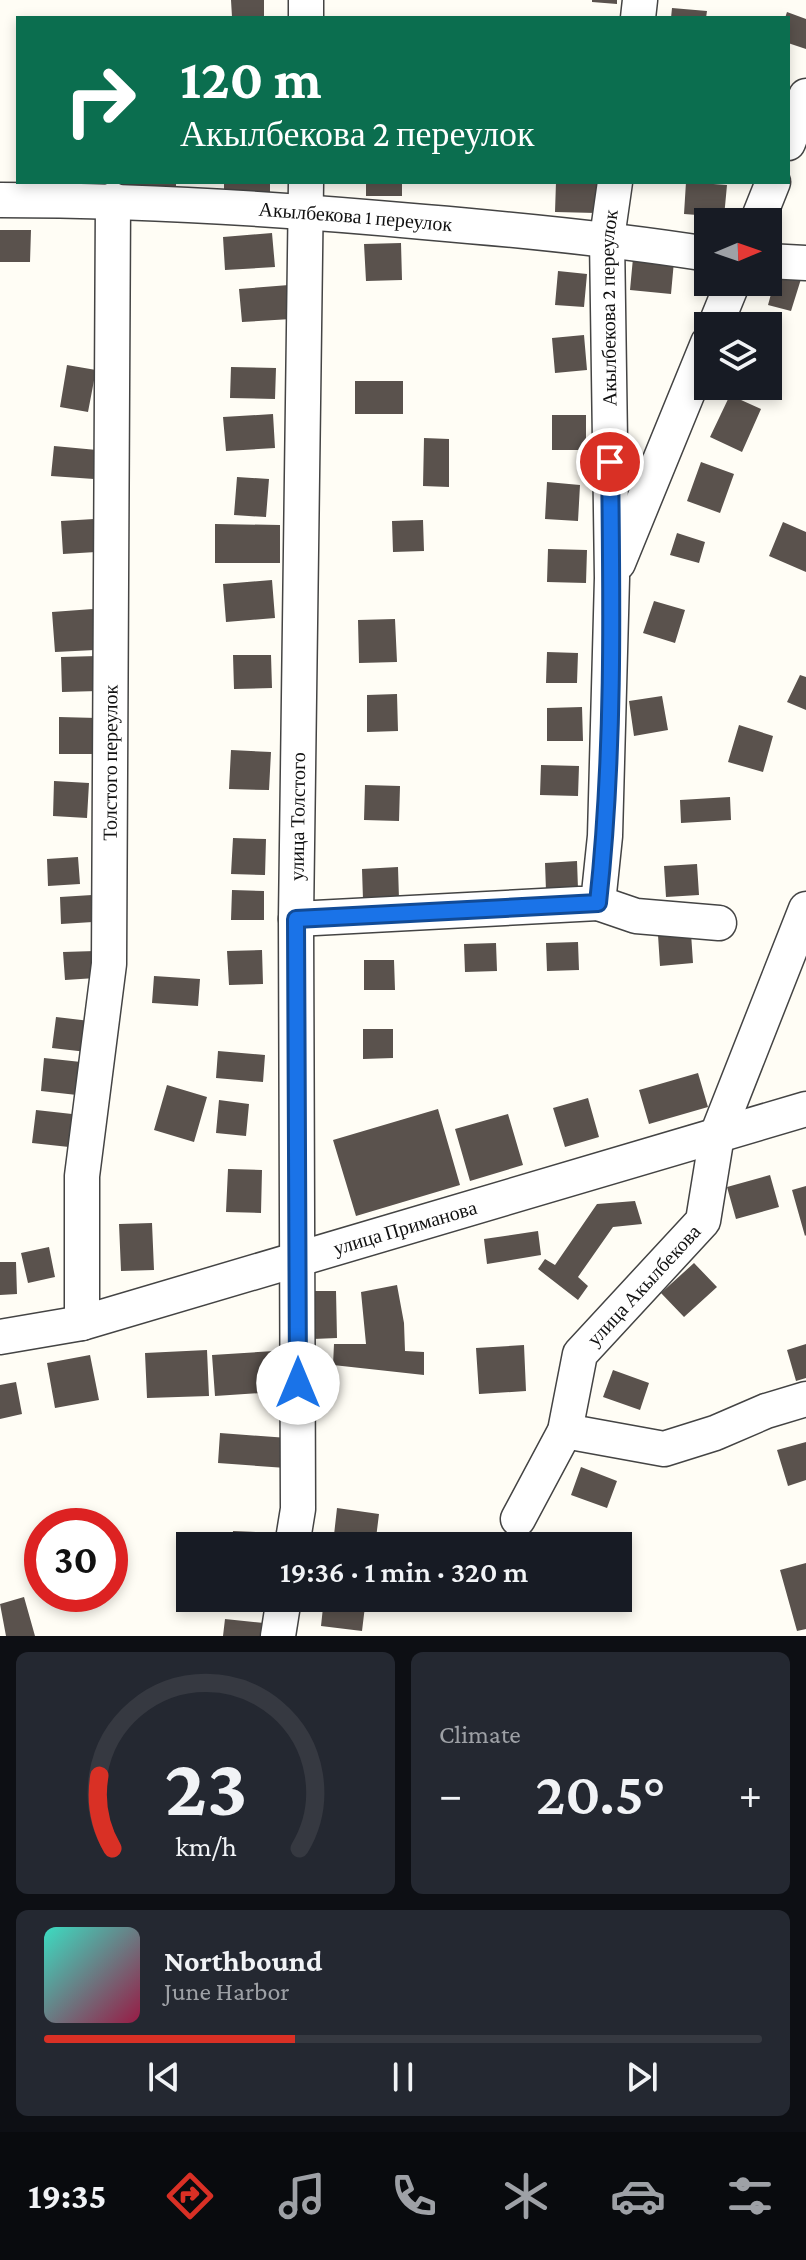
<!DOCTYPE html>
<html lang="en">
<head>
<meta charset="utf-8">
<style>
  body { margin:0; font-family:"Crimson Pro",serif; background:#242831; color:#f1f3f6; height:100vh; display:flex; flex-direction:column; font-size:30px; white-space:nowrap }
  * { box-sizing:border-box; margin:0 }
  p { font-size:26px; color:#9ea1a6 }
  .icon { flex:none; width:44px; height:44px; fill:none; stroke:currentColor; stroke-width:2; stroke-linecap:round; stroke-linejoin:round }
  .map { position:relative; height:1636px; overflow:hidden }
  .details { display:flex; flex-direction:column; gap:16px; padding:16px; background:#0d0f14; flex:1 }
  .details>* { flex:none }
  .banner { position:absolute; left:16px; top:16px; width:774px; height:168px; border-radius:0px; box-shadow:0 4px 12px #0003; background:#0b6e4f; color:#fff; overflow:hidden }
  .needle { width:52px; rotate:88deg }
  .controls { position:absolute; left:694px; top:208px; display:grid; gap:16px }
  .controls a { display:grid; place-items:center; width:88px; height:88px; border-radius:0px; background:#171b24; box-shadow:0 4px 12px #0003; font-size:40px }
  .speed { position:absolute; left:24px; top:1508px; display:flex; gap:16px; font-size:40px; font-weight:700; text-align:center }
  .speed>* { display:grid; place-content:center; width:104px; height:104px; border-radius:50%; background:#171b24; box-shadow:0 4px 12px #0003; line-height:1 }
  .speed .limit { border:12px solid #d22; background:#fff; color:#111 }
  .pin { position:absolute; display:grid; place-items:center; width:68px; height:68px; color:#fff; margin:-34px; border:4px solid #fff; border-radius:50%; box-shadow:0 2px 8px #0007 }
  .me { position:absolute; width:88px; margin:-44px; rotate:0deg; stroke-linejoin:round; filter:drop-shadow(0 0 6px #0008) }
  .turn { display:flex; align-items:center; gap:28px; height:168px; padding:0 32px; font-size:36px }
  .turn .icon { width:104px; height:104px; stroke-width:2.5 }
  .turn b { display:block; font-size:56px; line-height:68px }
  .big { font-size:60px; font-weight:600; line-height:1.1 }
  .details .tile { flex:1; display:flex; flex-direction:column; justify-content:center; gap:12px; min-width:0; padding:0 28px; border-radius:12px; background:#242831 }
  .details .dial { align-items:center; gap:0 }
  .dial svg { height:208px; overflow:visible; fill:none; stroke:#363941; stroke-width:7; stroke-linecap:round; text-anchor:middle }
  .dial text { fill:#f1f3f6; stroke:none }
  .song { display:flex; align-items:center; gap:24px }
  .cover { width:96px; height:96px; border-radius:12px; background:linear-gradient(135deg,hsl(170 70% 55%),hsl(340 70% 35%)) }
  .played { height:8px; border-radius:4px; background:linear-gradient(90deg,#d93025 35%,#363941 35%) }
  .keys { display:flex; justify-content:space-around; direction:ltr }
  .heat { display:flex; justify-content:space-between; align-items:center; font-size:44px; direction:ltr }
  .details .tiles { flex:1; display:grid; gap:16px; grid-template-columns:1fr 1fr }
  .tile:last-child { grid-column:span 2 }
  .trip { position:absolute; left:176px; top:1532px; width:456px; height:80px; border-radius:0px; background:#171b24; box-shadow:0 4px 12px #0003; font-weight:600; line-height:80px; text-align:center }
  .tab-bar { display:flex; height:128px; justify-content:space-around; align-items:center; background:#090b0e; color:#9ea1a6 }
  .tab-bar .icon { width:56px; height:56px }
  .tab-bar .current { color:#d93025 }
  .tab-bar b { font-size:36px; color:#f1f3f6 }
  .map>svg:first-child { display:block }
  .building { fill:#5a524d }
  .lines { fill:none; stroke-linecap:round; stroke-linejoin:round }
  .minor-casing { stroke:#444; stroke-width:37 }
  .minor { stroke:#fff; stroke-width:34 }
  .route-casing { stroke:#114b97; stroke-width:20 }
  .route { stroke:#1a73e8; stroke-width:14 }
  .labels { text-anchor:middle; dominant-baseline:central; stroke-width:8; stroke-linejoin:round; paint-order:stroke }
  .street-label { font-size:20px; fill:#111; stroke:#fff }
</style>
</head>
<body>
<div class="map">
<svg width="806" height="1636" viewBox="0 0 806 1636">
  <rect width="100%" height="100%" fill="#fffdf5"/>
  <!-- building -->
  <path class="building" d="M231,0H264V16L232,17Z
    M592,0H617V4L592,2Z
    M672,8L707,11L706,18H671Z
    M787,12L806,19V49L788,43V18H785Z
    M120,182H176V193H120Z
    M224,182H270V192L224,193Z
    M366,182H402V196H366Z
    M556,182H597L596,213L555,212Z
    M686,182L727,185L724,217L684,214Z
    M0,230H31L30,262H0Z
    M272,233L275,267L225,270L223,237Z
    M401,243L402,280L366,281L364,244Z
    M633,258L674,261L671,294L630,290Z
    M558,271L587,274L584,307L555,305Z
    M777,272L801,279L791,311L768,305Z
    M289,285L291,319L242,322L239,289Z
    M584,335L587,370L555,373L552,338Z
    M768,357L774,358L769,379H768Z
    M67,365L96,370L88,412L60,407Z
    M231,367L276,368L275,399L230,398Z
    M355,381H403V414H355Z
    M730,395L761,409L742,452L710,437Z
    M273,414L275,448L226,451L223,417Z
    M552,415H586V450H552Z
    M424,438L449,439V487L423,486Z
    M54,446L97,450L94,479L51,476Z
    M701,462L734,474L720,513L687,501Z
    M237,477L269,479L266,517L234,515Z
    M547,482L580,485L578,521L545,519Z
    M94,519L96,552L63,554L61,521Z
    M423,520L424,551L393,552L392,521Z
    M783,522L806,532V572L769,556Z
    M215,524L280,525V563H215Z
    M677,533L705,542L699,563L670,555Z
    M548,549L587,550L586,583L547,582Z
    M272,580L275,618L226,622L223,584Z
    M654,601L685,610L675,643L643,633Z
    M93,609L95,650L55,652L52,612Z
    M395,619L397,662L359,663L358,620Z
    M547,652L578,653L577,683H546Z
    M233,655H271L272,688L234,689Z
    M97,656L98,691L62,692L61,657Z
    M800,675L806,677V710L787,702Z
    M397,694L398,731L367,732V695Z
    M662,696L668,730L634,736L629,701Z
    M582,707L583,741H547V708Z
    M59,717L97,718V754H59Z
    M739,725L773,736L763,772L728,762Z
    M231,750L271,752L269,790L229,789Z
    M541,765L579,766L578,796L540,795Z
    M54,781L89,783L87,818L53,816Z
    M365,785L400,786L399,821L364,820Z
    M730,797L731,820L681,823L680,800Z
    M233,838L266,839L265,875L231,874Z
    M78,857L80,884L48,886L47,859Z
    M577,861L578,889L546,891L545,863Z
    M697,864L699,895L666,897L664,866Z
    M398,867L399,899L363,900L362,869Z
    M232,890L264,891V920H231Z
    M92,895L93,922L61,924L60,897Z
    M691,933L693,963L660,966L658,935Z
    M578,942L579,970L547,971L546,943Z
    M496,943L497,971L465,972L464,944Z
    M262,950L263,984L229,985L227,951Z
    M95,951L96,978L65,980L63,952Z
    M364,960H394L395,990H364Z
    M154,976L200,979L198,1006L152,1003Z
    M56,1017L90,1021L87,1052L52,1048Z
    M363,1029H393V1058L363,1059Z
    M218,1051L265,1055L263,1082L216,1078Z
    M44,1058L81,1062L77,1095L41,1091Z
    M698,1073L708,1107L649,1124L639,1090Z
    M167,1085L207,1097L194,1142L154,1130Z
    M588,1098L599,1137L565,1147L553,1108Z
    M219,1100L249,1104L246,1136L216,1133Z
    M438,1109L460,1185L356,1216L333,1140Z
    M36,1110L72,1114L69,1147L32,1143Z
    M508,1114L523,1165L470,1181L455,1129Z
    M228,1169L262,1170L261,1213L226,1212Z
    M770,1175L779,1207L736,1219L727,1187Z
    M806,1186V1235L805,1236L792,1190Z
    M635,1201L642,1224L613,1227L578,1277L588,1286L578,1300L538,1269L545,1259L555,1265L597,1204Z
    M152,1223L154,1270L121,1271L119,1224Z
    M538,1231L541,1255L487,1264L484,1239Z
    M49,1247L55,1277L28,1283L21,1253Z
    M0,1262H16L17,1294L0,1295Z
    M694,1263L717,1287L684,1317L661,1293Z
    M397,1285L404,1323L405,1351L424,1352V1375L333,1365L334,1344H366L361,1292Z
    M311,1291H336L337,1338L313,1339Z
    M806,1344V1378L796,1381L787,1350Z
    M524,1345L526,1391L479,1394L476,1348Z
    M207,1350L209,1396L147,1398L145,1353Z
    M274,1351L277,1392L215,1396L212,1355Z
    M90,1355L99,1400L55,1408L47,1363Z
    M613,1370L649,1383L640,1410L603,1397Z
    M16,1382L22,1414L0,1419V1385Z
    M220,1433L288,1438L286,1468L218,1463Z
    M806,1442V1480L788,1486L777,1450Z
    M581,1467L617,1481L607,1508L571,1495Z
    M337,1508L379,1514L375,1546L333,1544Z
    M233,1531L277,1533L276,1546H232Z
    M806,1563V1629L797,1631L780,1570Z
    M24,1597L35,1636H6L0,1604Z
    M216,1598H263L259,1611Z
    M324,1598H366L362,1631L321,1626Z
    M225,1619L264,1623L263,1636H223Z"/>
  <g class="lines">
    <!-- minor casing -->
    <g class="minor-casing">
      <g id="minor">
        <path d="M306,18V0"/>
        <path d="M638,18L640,0"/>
        <path d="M788,143L806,96"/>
        <path id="s1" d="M0,200C142,200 283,209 424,222C520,230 614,239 708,254"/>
        <path d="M757,222L773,182"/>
        <path d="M768,261L806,263"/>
        <path d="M715,326L733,282"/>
        <path d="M618,563L708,343"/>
        <path d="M598,903L636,916L719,923"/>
        <path id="s2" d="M296,919L598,903L605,836L612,578L607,238L615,182"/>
        <path id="s3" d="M82,1323V1176L109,964L113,200"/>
        <path id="s4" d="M0,1337L82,1323L806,1109"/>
        <path d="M565,1431L664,1449L715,1433L766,1411L806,1399"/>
        <path id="s5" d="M518,1519L565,1431L580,1354L703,1221L717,1135L806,909"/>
        <path id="s6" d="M292,1546L298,1509L296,919L306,182"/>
        <path d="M278,1636L284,1598"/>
      </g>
    </g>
    <!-- minor -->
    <use href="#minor" class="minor"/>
  </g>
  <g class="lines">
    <!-- route casing -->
    <g class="route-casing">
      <path id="route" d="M298,1383L296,919L598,903C614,757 612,609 610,462"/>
    </g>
    <!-- route -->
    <use href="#route" class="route"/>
  </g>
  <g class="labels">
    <!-- street labels -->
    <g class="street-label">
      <text stroke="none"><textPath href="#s1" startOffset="356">Акылбекова 1 переулок</textPath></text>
      <text stroke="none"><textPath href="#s2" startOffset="898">Акылбекова 2 переулок</textPath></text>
      <text stroke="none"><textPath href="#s3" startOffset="562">Толстого переулок</textPath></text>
      <text stroke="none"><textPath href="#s6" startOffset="730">улица Толстого</textPath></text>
      <text stroke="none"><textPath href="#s4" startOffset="420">улица Приманова</textPath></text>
      <text stroke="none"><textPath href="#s5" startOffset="272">улица Акылбекова</textPath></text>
    </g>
  </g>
</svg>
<div class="controls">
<a><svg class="needle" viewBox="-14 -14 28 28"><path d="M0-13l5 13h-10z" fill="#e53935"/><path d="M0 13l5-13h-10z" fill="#9ea1a6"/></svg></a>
<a><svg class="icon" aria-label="layers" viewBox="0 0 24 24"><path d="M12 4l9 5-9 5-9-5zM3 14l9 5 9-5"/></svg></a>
</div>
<div class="speed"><div class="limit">30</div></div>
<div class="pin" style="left:610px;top:462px;background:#d93025"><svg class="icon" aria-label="arrive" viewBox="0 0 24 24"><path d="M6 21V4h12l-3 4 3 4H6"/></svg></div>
<svg class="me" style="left:298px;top:1383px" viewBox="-20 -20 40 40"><circle r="19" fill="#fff"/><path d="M0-13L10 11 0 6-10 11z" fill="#1a73e8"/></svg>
<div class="trip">19:36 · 1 min · 320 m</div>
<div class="banner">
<div class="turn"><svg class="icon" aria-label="right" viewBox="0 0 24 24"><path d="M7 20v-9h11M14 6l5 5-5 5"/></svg><div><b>120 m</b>Акылбекова 2 переулок</div></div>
</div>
</div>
<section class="details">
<div class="tiles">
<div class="tile dial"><svg viewBox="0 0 100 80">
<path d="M14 69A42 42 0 1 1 86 69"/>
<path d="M14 69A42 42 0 0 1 9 41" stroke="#d93025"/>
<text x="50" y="56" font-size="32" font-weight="700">23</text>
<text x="50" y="72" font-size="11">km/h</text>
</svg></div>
<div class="tile"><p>Climate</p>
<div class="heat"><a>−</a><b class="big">20.5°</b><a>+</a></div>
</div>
<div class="tile">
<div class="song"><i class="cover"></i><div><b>Northbound</b><p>June Harbor</p></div></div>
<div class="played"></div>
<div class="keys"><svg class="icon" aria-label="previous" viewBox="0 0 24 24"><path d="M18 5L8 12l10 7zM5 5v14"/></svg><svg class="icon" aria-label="pause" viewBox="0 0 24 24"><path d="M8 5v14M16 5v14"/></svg><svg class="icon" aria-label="next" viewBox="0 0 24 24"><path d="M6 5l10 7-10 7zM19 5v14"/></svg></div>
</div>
</div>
</section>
<nav class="tab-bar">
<b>19:35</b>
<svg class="icon current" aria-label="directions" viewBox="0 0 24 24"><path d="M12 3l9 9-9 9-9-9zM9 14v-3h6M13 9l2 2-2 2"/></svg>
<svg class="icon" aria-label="music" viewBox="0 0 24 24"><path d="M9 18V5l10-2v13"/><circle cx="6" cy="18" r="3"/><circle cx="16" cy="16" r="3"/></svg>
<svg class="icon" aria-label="phone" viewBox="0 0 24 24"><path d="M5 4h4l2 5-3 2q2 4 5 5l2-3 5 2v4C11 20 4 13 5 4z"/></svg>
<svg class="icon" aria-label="climate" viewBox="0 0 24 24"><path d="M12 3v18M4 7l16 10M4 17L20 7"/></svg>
<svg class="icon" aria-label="car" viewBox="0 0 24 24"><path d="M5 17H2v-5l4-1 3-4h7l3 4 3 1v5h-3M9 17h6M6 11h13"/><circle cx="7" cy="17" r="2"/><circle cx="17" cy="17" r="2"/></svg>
<svg class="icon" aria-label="filters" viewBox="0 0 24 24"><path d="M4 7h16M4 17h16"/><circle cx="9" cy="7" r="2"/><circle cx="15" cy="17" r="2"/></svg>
</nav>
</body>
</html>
